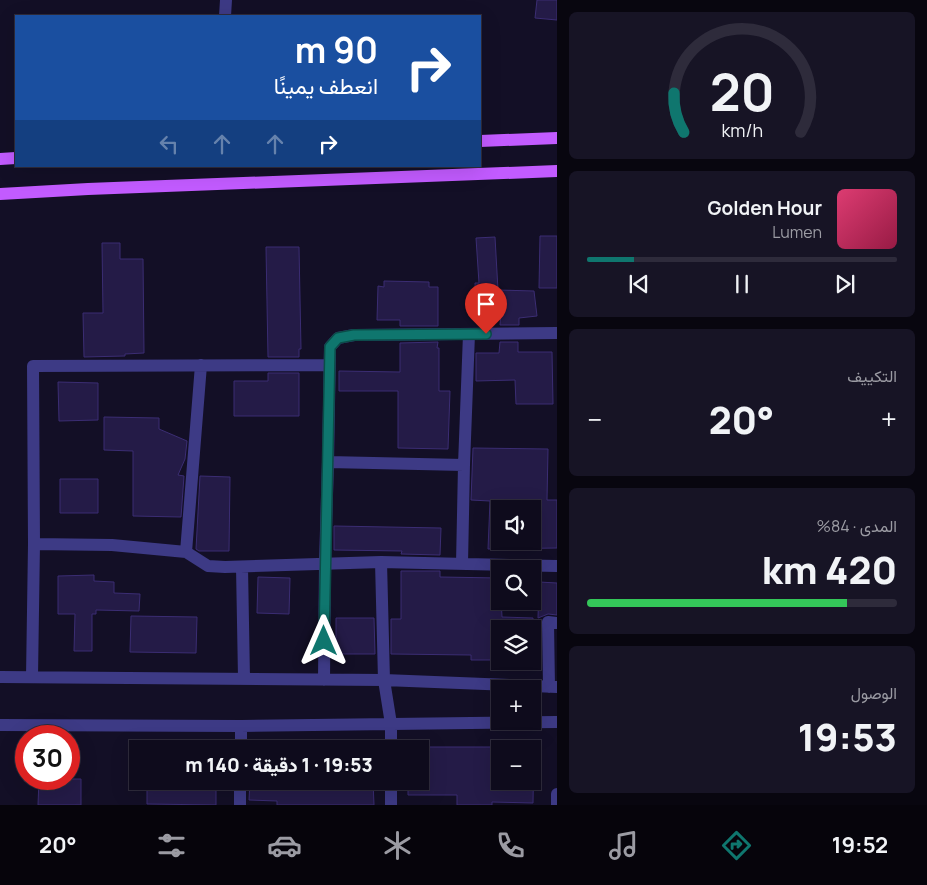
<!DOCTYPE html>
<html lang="ar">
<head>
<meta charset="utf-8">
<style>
  body { margin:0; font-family:Manrope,Vazirmatn,sans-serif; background:#171425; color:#f1f3f6; direction:rtl; height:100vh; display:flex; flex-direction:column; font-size:19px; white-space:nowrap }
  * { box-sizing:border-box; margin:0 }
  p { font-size:16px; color:#9b9ba3 }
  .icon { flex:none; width:28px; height:28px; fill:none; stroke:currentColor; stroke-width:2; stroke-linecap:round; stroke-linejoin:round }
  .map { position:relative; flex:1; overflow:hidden; direction:ltr }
  .sheet { display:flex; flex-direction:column; gap:12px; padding:12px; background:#08060f; width:370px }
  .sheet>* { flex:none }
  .guide { position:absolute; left:15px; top:15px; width:466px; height:152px; border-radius:0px; box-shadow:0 5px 20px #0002,0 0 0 1px #2e2b3b; direction:rtl; background:#1a4fa0; color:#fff; overflow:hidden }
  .buttons { position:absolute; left:491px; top:500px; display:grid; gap:10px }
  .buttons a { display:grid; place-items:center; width:50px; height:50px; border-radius:0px; background:#0e0b1c; box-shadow:0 5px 20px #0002,0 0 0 1px #2e2b3b; font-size:25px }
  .speed { position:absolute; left:15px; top:725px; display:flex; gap:10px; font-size:25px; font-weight:700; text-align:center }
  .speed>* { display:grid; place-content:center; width:65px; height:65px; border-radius:50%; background:#0e0b1c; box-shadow:0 5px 20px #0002,0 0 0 1px #2e2b3b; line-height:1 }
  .speed .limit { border:8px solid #d22; background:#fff; color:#111 }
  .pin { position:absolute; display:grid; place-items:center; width:42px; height:42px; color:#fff; margin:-51px -21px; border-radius:50% 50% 50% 0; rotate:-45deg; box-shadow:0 0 5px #0007 }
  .pin .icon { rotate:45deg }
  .me { position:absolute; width:55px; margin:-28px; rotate:0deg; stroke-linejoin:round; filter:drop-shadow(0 0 4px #0008) }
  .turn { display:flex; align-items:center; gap:18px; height:105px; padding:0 20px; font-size:22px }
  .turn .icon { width:65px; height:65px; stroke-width:2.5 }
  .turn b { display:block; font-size:35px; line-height:42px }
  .lanes { display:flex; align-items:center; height:48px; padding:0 20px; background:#0003; justify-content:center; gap:25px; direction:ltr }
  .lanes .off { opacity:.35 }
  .big { font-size:38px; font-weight:800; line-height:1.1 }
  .sheet .tile { flex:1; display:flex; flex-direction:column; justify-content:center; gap:8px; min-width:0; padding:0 18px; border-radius:8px; background:#171425 }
  .sheet .dial { align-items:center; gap:0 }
  .dial svg { height:130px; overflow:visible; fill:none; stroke:#2e2b3b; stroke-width:7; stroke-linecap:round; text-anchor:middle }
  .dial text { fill:#f1f3f6; stroke:none }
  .song { display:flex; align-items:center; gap:15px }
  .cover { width:60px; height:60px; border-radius:8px; background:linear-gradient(135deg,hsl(340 70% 55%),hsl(340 70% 35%)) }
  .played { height:5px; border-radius:2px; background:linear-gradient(90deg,#0f766e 15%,#2e2b3b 15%) }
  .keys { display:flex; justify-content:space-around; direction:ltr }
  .heat { display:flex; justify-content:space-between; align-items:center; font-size:28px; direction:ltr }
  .charge { height:8px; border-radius:4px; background:linear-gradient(90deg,#34c759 84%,#2e2b3b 0) }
  .trip { position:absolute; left:129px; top:740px; width:300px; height:50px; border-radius:0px; background:#0e0b1c; box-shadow:0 5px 20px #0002,0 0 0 1px #2e2b3b; font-weight:800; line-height:50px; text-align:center; direction:rtl }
  .menu { display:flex; height:80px; justify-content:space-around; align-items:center; background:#06040b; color:#9b9ba3 }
  .menu .icon { width:35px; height:35px }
  .menu .selected { color:#0f766e }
  .menu b { font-size:22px; color:#f1f3f6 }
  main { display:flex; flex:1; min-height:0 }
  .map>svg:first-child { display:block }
  .building { fill:#241b47; stroke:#3b2d73; fill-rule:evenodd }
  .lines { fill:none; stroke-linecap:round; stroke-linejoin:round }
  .minor { stroke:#3d3a85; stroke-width:12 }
  .major { stroke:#c25bff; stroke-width:12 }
  .route-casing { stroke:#0a4d48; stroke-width:12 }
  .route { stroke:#0f766e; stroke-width:9 }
</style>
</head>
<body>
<main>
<section class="sheet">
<div class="tile dial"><svg viewBox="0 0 100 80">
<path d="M14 69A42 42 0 1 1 86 69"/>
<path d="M14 69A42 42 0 0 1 8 45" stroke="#0f766e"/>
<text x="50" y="56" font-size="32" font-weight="700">20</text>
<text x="50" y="72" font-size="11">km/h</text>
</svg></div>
<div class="tile">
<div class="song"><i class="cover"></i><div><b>Golden Hour</b><p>Lumen</p></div></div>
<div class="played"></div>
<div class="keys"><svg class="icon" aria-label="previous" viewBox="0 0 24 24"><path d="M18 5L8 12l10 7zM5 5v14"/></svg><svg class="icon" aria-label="pause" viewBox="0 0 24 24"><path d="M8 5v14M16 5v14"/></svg><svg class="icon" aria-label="next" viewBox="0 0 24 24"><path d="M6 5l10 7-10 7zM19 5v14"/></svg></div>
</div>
<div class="tile"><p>التكييف</p>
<div class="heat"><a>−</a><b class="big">20°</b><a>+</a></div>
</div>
<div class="tile"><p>المدى · 84%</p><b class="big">420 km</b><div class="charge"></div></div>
<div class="tile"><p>الوصول</p><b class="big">19:53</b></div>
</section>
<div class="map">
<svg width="557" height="805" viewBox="0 0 557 805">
  <rect width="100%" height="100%" fill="#130f26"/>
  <!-- building -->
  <path class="building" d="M537,0H557V20L535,18Z
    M540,236H557V288H539Z
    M495,237L498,290L534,291L537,316L519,318V325H500L501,313H476L475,283H479L476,238Z
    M102,243H120V259H143L144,353L125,354V356L84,357L83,313H103Z
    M266,247H299L301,349H299V357H268Z
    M384,281L429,282V287H438V326H400V320H377L378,286L384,287Z
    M438,342L437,348H439V391H450L448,449L398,448V391H339V371L400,372V343Z
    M500,342H518V352H552L553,404H516L515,380L476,381V353H499Z
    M268,373H299V416H234V381H268Z
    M58,382L98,383V420L59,421Z
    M104,417L159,418V429L187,441L185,459L178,475L184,476L181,517L133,516V451L104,450Z
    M473,448L548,449L547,500H557V548L488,549L490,501L471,500ZM500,509H532V541H500Z
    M200,476L230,477L229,551H199L196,549Z
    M60,479H98V513H60Z
    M334,526L441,528L440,555L401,554L402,551L334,550Z
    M401,571H440V577L500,578L502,617L533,618L532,641V629H500V660H471V655L391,654V619H401Z
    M94,575V581L114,582V593L140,594L139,611L96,610V614H92V651H74L75,614H58V576Z
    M258,577L290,578L289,614L257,613Z
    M539,582L557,583V615L548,614L538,618Z
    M131,616L197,617L196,653L130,652Z
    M336,618H374L375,654H336Z
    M373,744V749H323V745Z
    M492,744L534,745L533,803L492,802V805H457V795H408V781H420V749H408V747H492ZM500,749H532V781H500Z
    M156,745L216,746V749H156Z
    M39,779H81V805H38Z
    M156,781H216V805L147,804V783Z
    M250,781H373L374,805H277V801L249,800Z"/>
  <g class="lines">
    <!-- minor -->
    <path class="minor" d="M225,16L226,0
      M328,462L464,465
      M34,544L112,545L186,552L208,566L225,567L381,562L557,566
      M186,552L201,365
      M381,562L384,680L391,724V749
      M462,564L464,465L469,334
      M242,567L244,678
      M0,677L384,680L557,687
      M32,677L34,544L33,366L329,365
      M324,680L325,563L328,462L330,347L338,338L354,335L557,333
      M549,687L548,622L557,623
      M0,725L241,726L557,722
      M241,749V726
      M391,781V805
      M240,805V781
      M557,805V794"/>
    <!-- major -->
    <path class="major" d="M480,141L557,138
      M0,159L16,158
      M0,194L88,189L557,171"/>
  </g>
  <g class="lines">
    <!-- route casing -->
    <g class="route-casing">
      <path id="route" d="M324,641L330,347L338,338L354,335L486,334"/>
    </g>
    <!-- route -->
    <use href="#route" class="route"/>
  </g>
</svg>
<div class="buttons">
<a><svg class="icon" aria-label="sound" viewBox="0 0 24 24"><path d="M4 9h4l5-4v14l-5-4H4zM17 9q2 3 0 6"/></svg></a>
<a><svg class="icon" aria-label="search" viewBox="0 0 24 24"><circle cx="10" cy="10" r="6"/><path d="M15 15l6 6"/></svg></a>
<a><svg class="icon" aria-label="layers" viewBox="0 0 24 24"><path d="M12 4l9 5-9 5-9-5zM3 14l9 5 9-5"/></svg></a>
<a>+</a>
<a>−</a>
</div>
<div class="speed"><div class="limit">30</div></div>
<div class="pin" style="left:486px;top:334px;background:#d93025"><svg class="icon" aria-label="arrive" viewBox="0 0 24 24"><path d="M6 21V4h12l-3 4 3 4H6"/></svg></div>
<svg class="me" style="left:324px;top:641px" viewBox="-20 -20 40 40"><path d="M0-17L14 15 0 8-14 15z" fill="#0f766e" stroke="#fff" stroke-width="4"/></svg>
<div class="trip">19:53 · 1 دقيقة · 140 m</div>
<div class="guide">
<div class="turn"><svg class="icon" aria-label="right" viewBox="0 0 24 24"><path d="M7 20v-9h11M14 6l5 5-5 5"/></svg><div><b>90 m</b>انعطف يمينًا</div></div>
<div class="lanes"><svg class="icon off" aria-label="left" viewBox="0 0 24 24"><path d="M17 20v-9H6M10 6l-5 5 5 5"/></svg><svg class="icon off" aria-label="ahead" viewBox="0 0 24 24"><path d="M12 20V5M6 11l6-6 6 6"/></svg><svg class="icon off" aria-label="ahead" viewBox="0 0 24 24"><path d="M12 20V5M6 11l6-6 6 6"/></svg><svg class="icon" aria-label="right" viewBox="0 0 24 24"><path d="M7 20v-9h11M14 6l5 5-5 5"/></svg></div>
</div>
</div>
</main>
<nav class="menu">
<b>19:52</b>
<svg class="icon selected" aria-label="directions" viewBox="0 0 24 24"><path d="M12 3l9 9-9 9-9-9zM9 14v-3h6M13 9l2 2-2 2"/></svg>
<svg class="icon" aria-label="music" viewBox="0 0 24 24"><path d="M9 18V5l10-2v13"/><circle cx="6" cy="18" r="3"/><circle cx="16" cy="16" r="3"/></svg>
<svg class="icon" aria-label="phone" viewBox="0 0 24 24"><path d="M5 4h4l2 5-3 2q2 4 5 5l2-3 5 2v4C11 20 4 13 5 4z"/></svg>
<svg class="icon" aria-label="climate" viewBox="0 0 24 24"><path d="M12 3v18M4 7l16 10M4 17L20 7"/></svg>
<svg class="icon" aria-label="car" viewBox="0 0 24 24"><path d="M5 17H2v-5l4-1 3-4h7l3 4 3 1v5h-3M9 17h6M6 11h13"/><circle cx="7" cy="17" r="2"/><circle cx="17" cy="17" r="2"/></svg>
<svg class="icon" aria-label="filters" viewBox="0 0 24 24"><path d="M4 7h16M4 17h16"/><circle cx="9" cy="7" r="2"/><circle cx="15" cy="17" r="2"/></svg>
<b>20°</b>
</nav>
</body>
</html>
